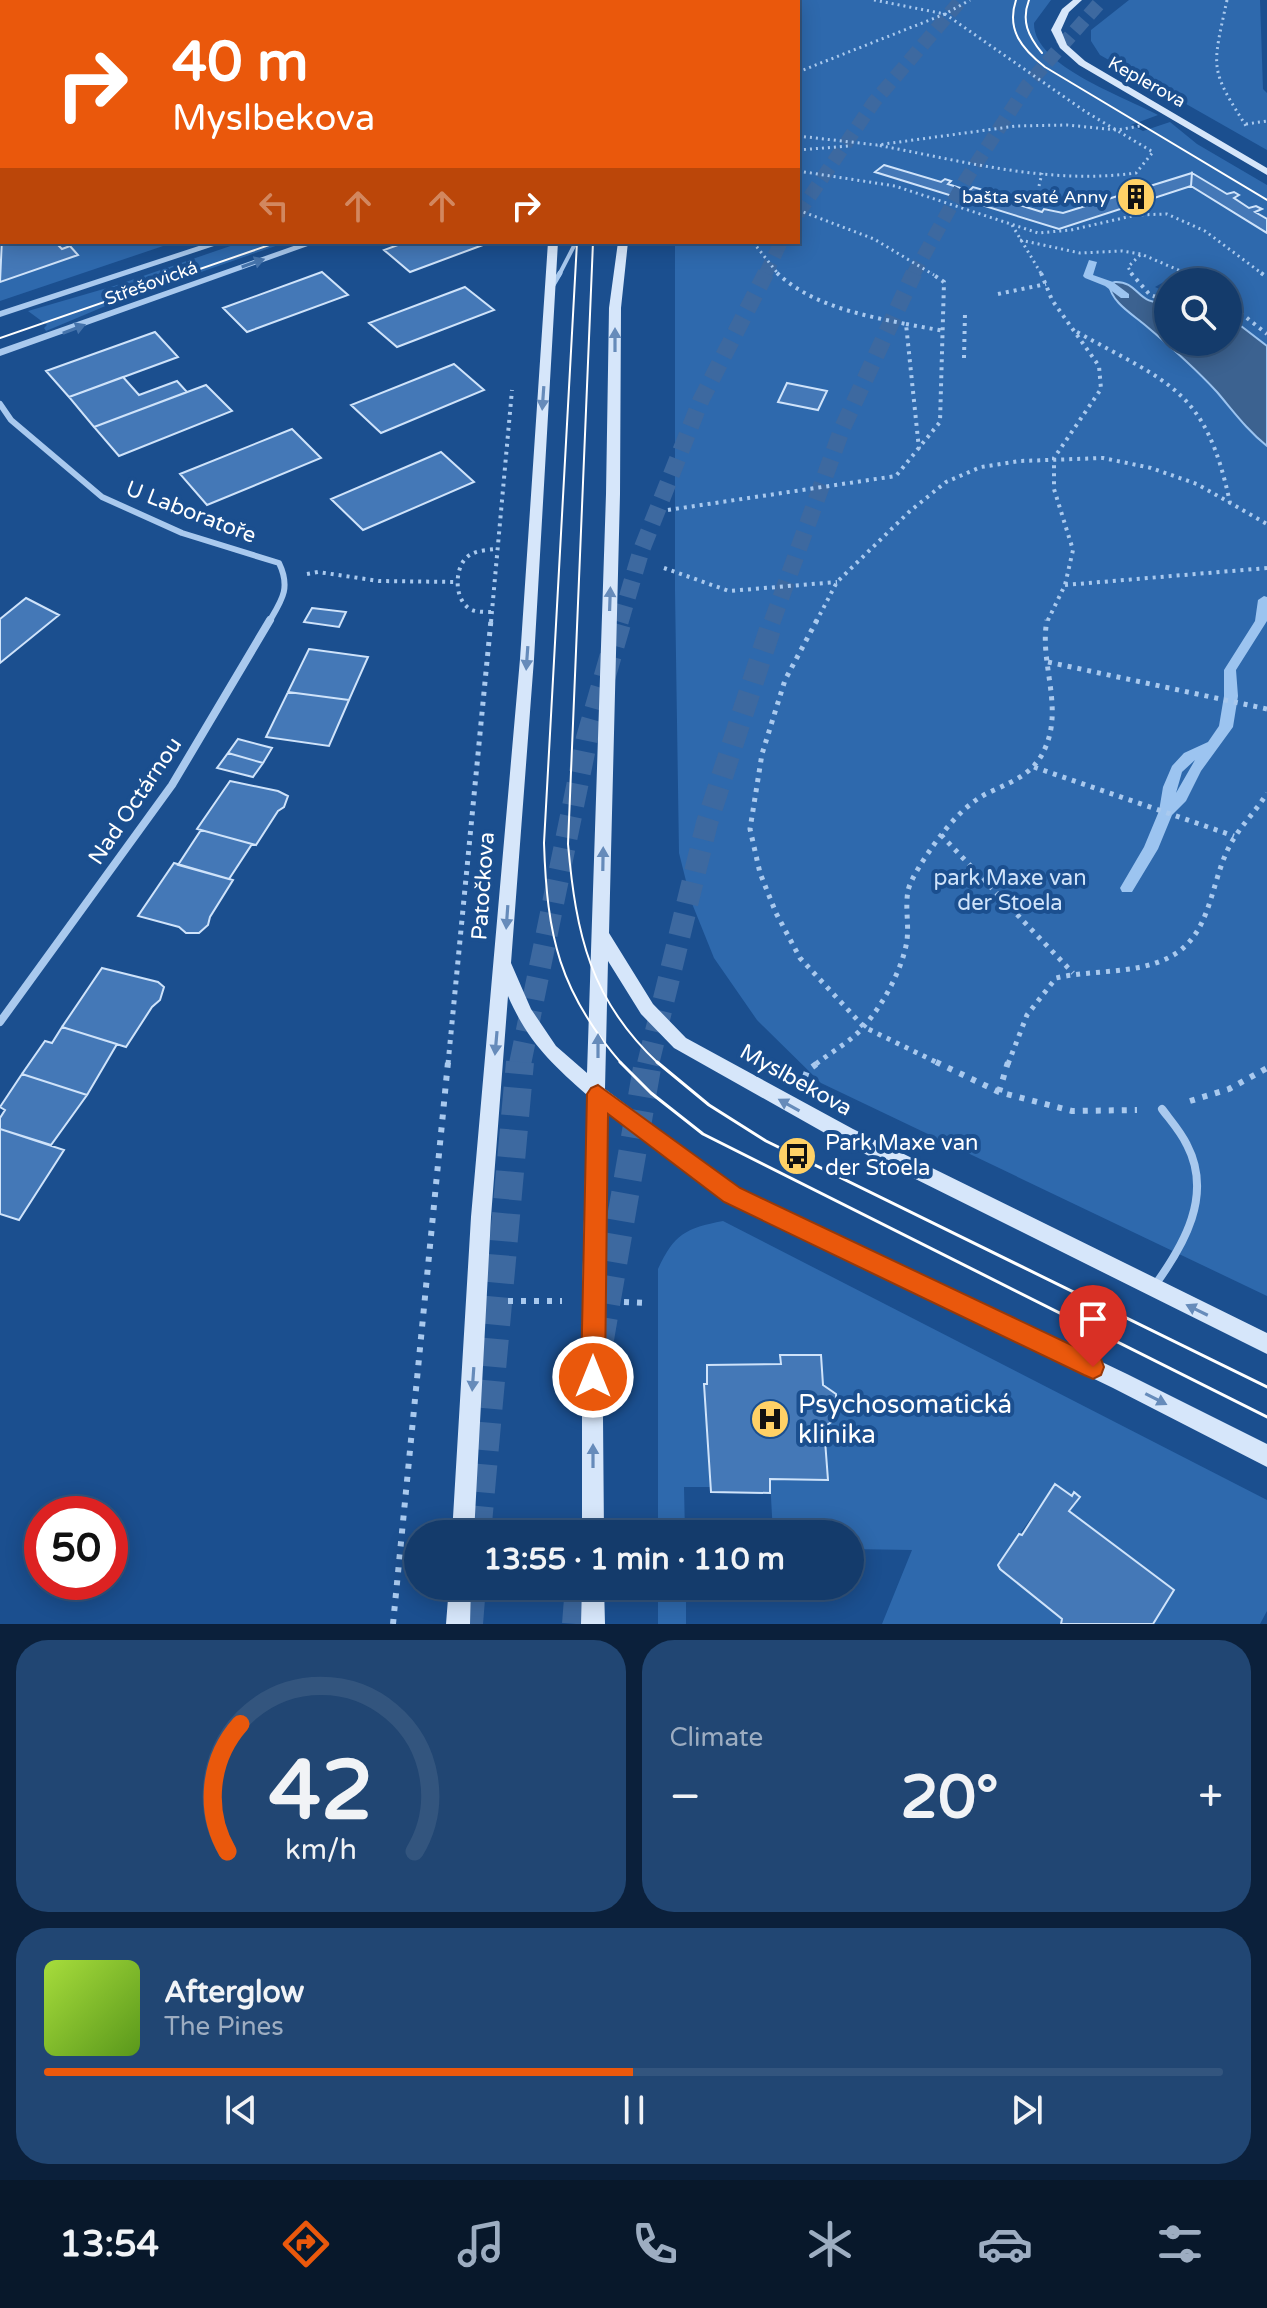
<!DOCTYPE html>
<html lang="en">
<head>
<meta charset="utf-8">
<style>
  body { margin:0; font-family:"Varela Round",sans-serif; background:#214673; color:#f1f3f6; height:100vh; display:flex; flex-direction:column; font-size:30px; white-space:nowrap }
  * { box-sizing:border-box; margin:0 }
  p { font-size:26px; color:#9dadc1 }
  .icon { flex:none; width:44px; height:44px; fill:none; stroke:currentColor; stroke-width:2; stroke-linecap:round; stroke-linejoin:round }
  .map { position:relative; height:1624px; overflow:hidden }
  .panel { display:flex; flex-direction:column; gap:16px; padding:16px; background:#0b203b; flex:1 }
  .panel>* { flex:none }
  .guide { position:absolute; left:0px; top:0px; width:800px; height:244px; box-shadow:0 4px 20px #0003,0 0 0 2px #33557e; background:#ea580c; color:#fff; overflow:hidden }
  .fabs { position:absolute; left:1154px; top:268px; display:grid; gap:16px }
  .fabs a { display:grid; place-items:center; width:88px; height:88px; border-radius:50%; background:#143b6b; box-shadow:0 4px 20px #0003,0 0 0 2px #33557e; font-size:40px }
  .speed { position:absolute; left:24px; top:1496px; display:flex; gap:16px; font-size:40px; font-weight:700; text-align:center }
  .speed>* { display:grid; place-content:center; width:104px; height:104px; border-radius:50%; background:#143b6b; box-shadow:0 4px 20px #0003,0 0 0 2px #33557e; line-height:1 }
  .speed .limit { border:12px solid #d22; background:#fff; color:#111 }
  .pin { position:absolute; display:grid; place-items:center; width:68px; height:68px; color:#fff; margin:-82px -34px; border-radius:50% 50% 50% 0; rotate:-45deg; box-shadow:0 0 8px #0007 }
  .pin .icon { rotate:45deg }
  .me { position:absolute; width:88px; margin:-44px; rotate:0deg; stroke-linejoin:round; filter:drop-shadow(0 0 6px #0008) }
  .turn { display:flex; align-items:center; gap:28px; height:168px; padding:0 40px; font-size:36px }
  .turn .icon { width:104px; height:104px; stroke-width:2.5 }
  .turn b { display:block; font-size:56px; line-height:68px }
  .lanes { display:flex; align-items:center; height:76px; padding:0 40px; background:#0003; justify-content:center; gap:40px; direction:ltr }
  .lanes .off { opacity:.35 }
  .big { font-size:60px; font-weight:700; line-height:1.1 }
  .panel .card { flex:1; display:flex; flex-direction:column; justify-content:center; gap:12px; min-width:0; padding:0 28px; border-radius:32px; background:#214673 }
  .panel .dial { align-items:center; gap:0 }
  .dial svg { height:208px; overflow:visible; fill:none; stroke:#33557e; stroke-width:7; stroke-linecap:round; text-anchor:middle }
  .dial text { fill:#f1f3f6; stroke:none }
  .song { display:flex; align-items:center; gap:24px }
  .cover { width:96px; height:96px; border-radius:12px; background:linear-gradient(135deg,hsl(80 70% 55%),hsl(90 70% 35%)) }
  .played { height:8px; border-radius:4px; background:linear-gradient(90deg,#ea580c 50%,#33557e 50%) }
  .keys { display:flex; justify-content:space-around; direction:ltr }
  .heat { display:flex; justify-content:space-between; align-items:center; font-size:44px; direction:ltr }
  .panel .tiles { flex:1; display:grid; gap:16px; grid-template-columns:1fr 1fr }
  .card:last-child { grid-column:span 2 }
  .trip { position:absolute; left:404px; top:1520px; width:460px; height:80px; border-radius:40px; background:#143b6b; box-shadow:0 4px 20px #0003,0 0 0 2px #33557e; font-weight:700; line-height:80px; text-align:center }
  .tabs { display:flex; height:128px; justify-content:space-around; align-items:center; background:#08182b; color:#9dadc1 }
  .tabs .icon { width:56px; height:56px }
  .tabs .current { color:#ea580c }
  .tabs b { font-size:36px; color:#f1f3f6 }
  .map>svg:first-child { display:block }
  .green { fill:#2e69ad }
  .water { fill:#3c6290; stroke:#9cc4f0; stroke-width:2 }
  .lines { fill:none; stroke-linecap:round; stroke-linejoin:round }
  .stream { fill:#9cc4f0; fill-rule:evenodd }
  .building { fill:#4478b7; stroke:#cfe3fa; stroke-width:2 }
  .trunk-tunnel-far3 { stroke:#3d69a0; stroke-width:14; stroke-dasharray:14 7; stroke-linecap:butt }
  .trunk-tunnel-far2 { stroke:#3d69a0; stroke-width:17; stroke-dasharray:17 9; stroke-linecap:butt }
  .trunk-tunnel-far1 { stroke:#3d69a0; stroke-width:22; stroke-dasharray:22 11; stroke-linecap:butt }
  .trunk-tunnel { stroke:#3d69a0; stroke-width:28; stroke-dasharray:28 14; stroke-linecap:butt }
  .path-far3 { stroke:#a9c9ee; stroke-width:3; stroke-dasharray:2 4; stroke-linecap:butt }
  .path-far2 { stroke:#a9c9ee; stroke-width:4; stroke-dasharray:3 5; stroke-linecap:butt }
  .path-far1 { stroke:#a9c9ee; stroke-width:5; stroke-dasharray:4 6; stroke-linecap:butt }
  .path { stroke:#a9c9ee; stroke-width:6; stroke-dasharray:5 8; stroke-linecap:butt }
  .service-far2 { stroke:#a9c9ee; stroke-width:4 }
  .service-far1 { stroke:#a9c9ee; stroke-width:5 }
  .service { stroke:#a9c9ee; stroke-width:8 }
  .minor-far2 { stroke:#a9c9ee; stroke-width:5 }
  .minor-far1 { stroke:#a9c9ee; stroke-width:6 }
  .minor { stroke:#a9c9ee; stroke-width:8 }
  .tertiary { fill:#a9c9ee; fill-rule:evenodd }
  .secondary { fill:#d6e6fa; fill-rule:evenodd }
  .tram-far1 { stroke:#fff; stroke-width:2 }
  .tram { stroke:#fff; stroke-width:3 }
  .oneway { fill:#4674ac }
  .oneway2 { fill:#668bba }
  .route { fill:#ea580c; stroke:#983908; stroke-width:2 }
  .labels { text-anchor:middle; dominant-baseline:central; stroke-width:8; stroke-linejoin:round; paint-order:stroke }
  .far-street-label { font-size:18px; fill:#fff; stroke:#1b4f8f }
  .far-poi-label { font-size:18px; fill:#fff; stroke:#1b4f8f; text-anchor:end }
  .street-label { font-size:22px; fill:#fff; stroke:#1b4f8f }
  .park-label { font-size:22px; fill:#cfe3fa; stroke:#1b4f8f }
  .poi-label { font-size:22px; fill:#fff; stroke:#1b4f8f; text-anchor:start }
  .near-poi-label { font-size:26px; fill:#fff; stroke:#1b4f8f; text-anchor:start }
</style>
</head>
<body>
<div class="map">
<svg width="1267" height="1624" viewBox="0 0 1267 1624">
  <rect width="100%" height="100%" fill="#1b4f8f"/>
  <!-- green -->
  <path class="green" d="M298,0H620L289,2Z
    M755,0H1051L1034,23C1033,66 1126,97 1158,115L1131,125L1143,131L1170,122L1197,144L1267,185V346L1228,316V282H1187L1176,275L1155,287L1168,293V301C1149,306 1142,298 1130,285L1120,304C1153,332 1187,359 1216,392C1233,411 1246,430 1267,446V1296L821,1083L757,1020L714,958L691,901L679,853L675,591V242H798V2H754Z
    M1129,0H1260L1263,89L1267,93V150L1100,55L1091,41V30Z
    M55,242H175L0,301V282L78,255L70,246L62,249Z
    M242,242H287L115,302L46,331L44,328L47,325L28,311L114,286Z
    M723,1221L1267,1500V1611L1260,1624H1153L1173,1590L1069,1511L1080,1496L1075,1493L1072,1496L1055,1484L998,1565L1062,1619L1061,1624H882L912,1550L850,1549V1534H773L770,1479H828L824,1427L836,1419V1394L780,1356L781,1364L708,1365L707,1384L704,1385L710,1487H684L685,1534H658V1269C674,1234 686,1228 723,1221Z
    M658,1586H686V1624H658Z"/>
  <!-- water -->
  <path class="water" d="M1115,282C1140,281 1137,308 1168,301V342H1228V316L1267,346V446C1247,430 1234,412 1217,392C1195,368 1170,346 1145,325C1132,314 1111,302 1109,284Z"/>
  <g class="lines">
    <!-- stream -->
    <path class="stream" d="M1089,260L1097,262L1093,275L1113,282L1129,294V298H1121L1105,286L1085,278L1083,276Z
      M1264,596L1267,597V621L1236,670L1238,696L1233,727L1201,771L1186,801L1172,815L1158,849L1132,892H1122L1120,888L1144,847L1159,811L1163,787L1172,766L1184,753L1208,742L1219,726L1224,696V670L1255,621L1258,600ZM1195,760L1176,793L1182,772Z"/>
  </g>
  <!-- building -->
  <path class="building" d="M884,165L941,182L945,179L951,181L948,184L969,191L973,187L980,189L977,193L998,199L1001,195L1009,198L1006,201L1042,212L1044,209L1063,213L1192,173L1191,186L1059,229L875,172Z
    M1192,173L1227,194L1234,192L1239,195L1234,198L1249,208L1256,206L1262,209L1255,212L1267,219V233L1191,186Z
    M2,238V242H55L62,249L70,246L78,255L0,282Z
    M406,242H491L410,272L384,250Z
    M322,272L348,295L247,332L223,308Z
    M465,287L494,310L397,347L369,323Z
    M155,332L178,357L69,397L46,371Z
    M454,364L484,390L381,433L351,405Z
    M123,377L139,395L177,381L187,392L94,427L69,397Z
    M787,383L827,391L818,410L778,402Z
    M206,385L232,411L119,456L94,427Z
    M292,429L321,458L207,505L180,474Z
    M441,452L474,482L363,530L331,499Z
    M26,598L59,615L0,663V619Z
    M312,608L346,612L339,627L304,622Z
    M309,649L368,657L349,700L288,692Z
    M288,692L349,700L329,746L266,737Z
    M238,739L272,748L263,763L228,753Z
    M228,753L263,763L253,777L217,768Z
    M230,781L278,791L288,796L284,807L278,811L256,845L197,829Z
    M201,830L252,844L229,879L178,865Z
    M174,863L233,880L210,917L208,925L199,933H186L179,927L138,916Z
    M102,968L158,982L164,987L160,1000L152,1007L126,1047L62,1027Z
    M62,1027L117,1044L87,1095L22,1074L45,1041L52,1043Z
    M22,1074L87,1095L51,1145L0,1129V1118L5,1110L0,1107Z
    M0,1129L64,1150L19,1220L0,1214Z
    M780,1355H821L823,1385L836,1394V1419L824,1427L828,1480L770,1479V1493L711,1492L704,1384H707V1365L781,1364Z
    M1055,1484L1072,1496L1074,1492L1080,1497L1069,1511L1174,1590L1153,1624H1061L1062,1619L1000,1569L998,1565L1019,1534L1022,1535Z"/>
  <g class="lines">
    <!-- trunk-tunnel-far3 -->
    <path class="trunk-tunnel-far3" d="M798,214L874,102L961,0
      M765,275L781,242
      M913,275L965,181L1028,84L1102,0"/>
    <!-- trunk-tunnel-far2 -->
    <path class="trunk-tunnel-far2" d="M620,622L641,551L701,400L766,273
      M772,622L842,429L914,273"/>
    <!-- trunk-tunnel-far1 -->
    <path class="trunk-tunnel-far1" d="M520,1064L587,738L621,620
      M648,1064L707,823L773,620"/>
    <!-- trunk-tunnel -->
    <path class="trunk-tunnel" d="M599,1345L648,1062
      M477,1534L520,1062
      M469,1624L472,1586
      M576,1624L579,1586"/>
    <!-- path-far3 -->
    <path class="path-far3" d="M874,0L945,14L1086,112L1153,152L1136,173C1048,185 963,161 877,145
      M1227,0C1212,70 1209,68 1248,129
      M276,2L285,0
      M798,3L800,0
      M798,72L945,14L970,0
      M1246,124L1267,121
      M798,136L877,145L1016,126L1067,125L1117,130L1140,126
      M798,150L849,146
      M798,171L895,186L1038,233L1071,230L1136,215L1167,214L1205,231L1264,275
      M1039,186L1042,173
      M798,210L874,239L934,275
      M1012,225L1042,275
      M1020,240L1080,253L1122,251L1141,254L1190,275
      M753,242L779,275
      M1132,275L1128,267L1140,255"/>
    <!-- path-far2 -->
    <path class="path-far2" d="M777,273C811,305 861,315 906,324L919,449
      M1041,273L1052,300L1099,366L1101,389L1054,458V489L1073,550L1065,585L1047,622
      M1131,273L1150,295L1163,299
      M1187,273L1202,282
      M1261,273L1267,277
      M998,294L1046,284
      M1228,303L1267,334
      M906,324L944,331
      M1077,332C1170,384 1206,389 1230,503
      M964,358L965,313
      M668,510L896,476L940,422L944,282L931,273
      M664,568L729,591L837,582
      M307,574L318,572L379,581L458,582
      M1065,585L1267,568
      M491,612C485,612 477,612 472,610C454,602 454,570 466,558C474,550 487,550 497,549
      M491,622L512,390
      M816,622L837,582L910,511L946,482L981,467L1020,461L1103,458L1151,468L1197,484L1267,524"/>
    <!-- path-far1 -->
    <path class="path-far1" d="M817,620L785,680L762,754L750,829L760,873L776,913L800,958L864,1027L940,1064
      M1048,662L1267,709
      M1034,767L1234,836
      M941,835L1073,973
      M448,1064L491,620
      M816,1064C831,1052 852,1041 864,1026C883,1005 903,968 907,940C909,924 905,907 908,891C910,878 933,845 942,834C955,817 973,799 992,791C1016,780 1036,772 1046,746C1063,705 1039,661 1047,620
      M1008,1064L1027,1015L1056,978C1090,970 1128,974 1161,961C1211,942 1208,891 1228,849C1238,828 1255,813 1267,793"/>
    <!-- path -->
    <path class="path" d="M936,1062L999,1092L1072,1111L1137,1110
      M805,1077L807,1071L819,1062
      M999,1092L1008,1062
      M1190,1101L1229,1089L1267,1068
      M508,1301H562
      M624,1302L647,1303
      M393,1624L448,1062"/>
    <!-- service-far2 -->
    <path class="service-far2" d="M559,275L576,242"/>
    <!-- service-far1 -->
    <path class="service-far1" d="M553,285L560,273"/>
    <!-- service -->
    <path class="service" d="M1155,1285C1184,1245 1213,1195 1187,1145C1181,1132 1171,1121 1162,1109"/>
    <!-- minor-far2 -->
    <path class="minor-far2" d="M210,2L220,0"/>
    <!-- minor-far1 -->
    <path class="minor-far1" d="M0,404L11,420L102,497L182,533L279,563C291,588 282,600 269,622"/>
    <!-- minor -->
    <path class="minor" d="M0,1022L172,785L270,620"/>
    <!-- tertiary -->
    <path class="tertiary" d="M211,242H226L0,317V311Z
      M305,242H319L0,356V349Z"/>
    <!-- secondary -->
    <path class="secondary" d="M1073,0H1082L1069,12L1061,30L1067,45L1085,61L1267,168V175L1079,65L1060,48L1051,30L1062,9Z
      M548,242H558L534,659L511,963L531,1009L556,1046L587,1073L606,494L609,308L618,242H628L621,308L620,494L609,933L653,1004L686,1038L853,1129L1267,1333V1354L839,1141L674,1048L641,1014L608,961L605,1089L739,1189L1127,1374L1267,1444V1467L1113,1388L725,1201L605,1110L602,1301L604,1534H582V1301L587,1095C551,1063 528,1042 508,996L491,1217L474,1534H452L471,1217L520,659Z
      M449,1586H471L470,1624H446Z
      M582,1586H604L605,1624H581Z"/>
    <!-- tram-far1 -->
    <path class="tram-far1" d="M1016,0C1006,30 1022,49 1045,67L1267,200
      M1029,0C1021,21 1028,36 1042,53
      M577,242L544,843C547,936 559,992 622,1064
      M593,242L568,844C576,934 590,1000 659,1064
      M0,338L278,242"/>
    <!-- tram -->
    <path class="tram" d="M620,1062L651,1093L703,1134L1267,1417
      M657,1062L709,1105L766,1141L1267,1387"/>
  </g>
  <!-- one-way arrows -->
  <defs><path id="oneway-solid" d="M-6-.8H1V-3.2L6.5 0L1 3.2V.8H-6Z" transform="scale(2)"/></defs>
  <g class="oneway">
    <use href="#oneway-solid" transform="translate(253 263) rotate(-19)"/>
    <use href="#oneway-solid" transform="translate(74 329) rotate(-21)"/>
  </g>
  <g class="oneway2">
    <use href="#oneway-solid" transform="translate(615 340) rotate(-90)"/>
    <use href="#oneway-solid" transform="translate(543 398) rotate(94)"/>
    <use href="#oneway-solid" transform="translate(610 599) rotate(-88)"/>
    <use href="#oneway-solid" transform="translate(527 658) rotate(94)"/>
    <use href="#oneway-solid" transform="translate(603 859) rotate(-89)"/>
    <use href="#oneway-solid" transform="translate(507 917) rotate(94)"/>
    <use href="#oneway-solid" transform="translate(496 1043) rotate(95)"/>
    <use href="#oneway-solid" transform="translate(598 1046) rotate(-90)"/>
    <use href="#oneway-solid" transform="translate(789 1105) rotate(-151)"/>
    <use href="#oneway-solid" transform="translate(1197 1310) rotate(-154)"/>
    <use href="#oneway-solid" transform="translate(473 1379) rotate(94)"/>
    <use href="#oneway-solid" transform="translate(1156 1399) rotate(27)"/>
    <use href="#oneway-solid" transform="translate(593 1456) rotate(-90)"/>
  </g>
  <!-- route -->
  <path class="route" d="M598,1085L740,1188L1101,1359L1104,1367L1101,1375L1093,1379L1084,1375L724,1202L608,1114L605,1377L601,1385L593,1389L584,1385L581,1377L587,1094L591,1088Z"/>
  <!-- icons -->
  <defs>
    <g id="building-disc" transform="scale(2)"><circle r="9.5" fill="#ffd166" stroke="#1b4f8f"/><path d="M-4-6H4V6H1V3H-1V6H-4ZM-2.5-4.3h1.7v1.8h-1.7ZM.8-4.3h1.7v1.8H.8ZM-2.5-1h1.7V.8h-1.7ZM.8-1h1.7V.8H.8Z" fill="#111"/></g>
    <g id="bus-disc" transform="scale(2)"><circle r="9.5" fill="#ffd166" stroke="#1b4f8f"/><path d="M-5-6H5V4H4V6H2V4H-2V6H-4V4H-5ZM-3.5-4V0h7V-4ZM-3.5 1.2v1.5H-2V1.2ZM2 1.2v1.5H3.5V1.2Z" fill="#111"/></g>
    <g id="hospital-disc" transform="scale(2)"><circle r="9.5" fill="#ffd166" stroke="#1b4f8f"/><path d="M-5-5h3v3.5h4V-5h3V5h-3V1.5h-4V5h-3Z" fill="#111"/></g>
  </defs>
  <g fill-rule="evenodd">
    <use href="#building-disc" x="1136" y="197"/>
    <use href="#bus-disc" x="797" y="1156"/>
    <use href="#hospital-disc" x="770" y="1419"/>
  </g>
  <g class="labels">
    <!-- far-street labels -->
    <g class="far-street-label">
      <text transform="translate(1147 82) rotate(29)">Keplerova</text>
      <text transform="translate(151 283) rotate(-20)">Střešovická</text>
    </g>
    <!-- far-poi labels -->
    <g class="far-poi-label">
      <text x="1108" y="197">bašta svaté Anny</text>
    </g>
    <!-- street labels -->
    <g class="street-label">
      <text transform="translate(191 512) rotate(21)">U Laboratoře</text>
      <text transform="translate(135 801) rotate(-56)">Nad Octárnou</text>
      <text transform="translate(483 886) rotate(-86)">Patočkova</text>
      <text transform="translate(796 1080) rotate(29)">Myslbekova</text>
    </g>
    <!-- park labels -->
    <g class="park-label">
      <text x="1010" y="878">park Maxe van<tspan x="1010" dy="25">der Stoela</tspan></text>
    </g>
    <!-- poi labels -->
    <g class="poi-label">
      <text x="825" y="1143">Park Maxe van<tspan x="825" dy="25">der Stoela</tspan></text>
    </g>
    <!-- near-poi labels -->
    <g class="near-poi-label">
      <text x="798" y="1404">Psychosomatická<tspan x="798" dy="30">klinika</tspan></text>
    </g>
  </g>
</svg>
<div class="fabs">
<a><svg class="icon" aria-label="search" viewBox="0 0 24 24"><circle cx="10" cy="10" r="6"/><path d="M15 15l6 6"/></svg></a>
</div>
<div class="speed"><div class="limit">50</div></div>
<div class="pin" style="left:1093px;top:1367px;background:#d93025"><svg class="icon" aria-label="arrive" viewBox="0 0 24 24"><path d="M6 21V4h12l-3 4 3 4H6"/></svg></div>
<svg class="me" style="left:593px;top:1377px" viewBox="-20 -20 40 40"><circle r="17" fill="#ea580c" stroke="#fff" stroke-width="3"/><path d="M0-11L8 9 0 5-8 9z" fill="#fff"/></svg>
<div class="trip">13:55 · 1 min · 110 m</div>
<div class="guide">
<div class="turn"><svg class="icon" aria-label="right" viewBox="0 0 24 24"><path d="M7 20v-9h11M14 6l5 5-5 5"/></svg><div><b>40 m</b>Myslbekova</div></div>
<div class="lanes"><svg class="icon off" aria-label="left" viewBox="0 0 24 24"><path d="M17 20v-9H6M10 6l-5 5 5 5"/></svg><svg class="icon off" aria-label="ahead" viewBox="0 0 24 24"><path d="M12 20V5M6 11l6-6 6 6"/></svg><svg class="icon off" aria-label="ahead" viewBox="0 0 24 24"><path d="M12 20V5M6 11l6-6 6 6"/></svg><svg class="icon" aria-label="right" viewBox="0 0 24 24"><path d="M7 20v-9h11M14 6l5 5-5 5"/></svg></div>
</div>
</div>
<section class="panel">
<div class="tiles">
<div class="card dial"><svg viewBox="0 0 100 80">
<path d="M14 69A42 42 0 1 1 86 69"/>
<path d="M14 69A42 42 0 0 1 19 20" stroke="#ea580c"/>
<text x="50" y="56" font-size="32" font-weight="700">42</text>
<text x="50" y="72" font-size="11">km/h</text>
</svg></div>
<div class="card"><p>Climate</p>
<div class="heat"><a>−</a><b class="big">20°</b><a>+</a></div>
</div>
<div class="card">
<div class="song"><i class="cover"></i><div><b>Afterglow</b><p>The Pines</p></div></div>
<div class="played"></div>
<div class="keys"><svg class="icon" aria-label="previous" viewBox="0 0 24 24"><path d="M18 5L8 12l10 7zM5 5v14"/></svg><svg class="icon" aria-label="pause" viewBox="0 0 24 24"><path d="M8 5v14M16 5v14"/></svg><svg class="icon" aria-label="next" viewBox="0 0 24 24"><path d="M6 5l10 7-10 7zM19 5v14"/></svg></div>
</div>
</div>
</section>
<nav class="tabs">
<b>13:54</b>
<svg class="icon current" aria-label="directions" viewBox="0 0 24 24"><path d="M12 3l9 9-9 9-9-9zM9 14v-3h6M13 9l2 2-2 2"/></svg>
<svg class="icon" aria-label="music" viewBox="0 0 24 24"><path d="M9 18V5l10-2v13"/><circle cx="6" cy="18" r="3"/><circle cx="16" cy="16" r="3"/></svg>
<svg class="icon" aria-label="phone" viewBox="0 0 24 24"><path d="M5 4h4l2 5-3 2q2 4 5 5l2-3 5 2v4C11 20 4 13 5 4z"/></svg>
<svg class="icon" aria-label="climate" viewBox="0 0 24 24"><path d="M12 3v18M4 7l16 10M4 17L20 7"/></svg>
<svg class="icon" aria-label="car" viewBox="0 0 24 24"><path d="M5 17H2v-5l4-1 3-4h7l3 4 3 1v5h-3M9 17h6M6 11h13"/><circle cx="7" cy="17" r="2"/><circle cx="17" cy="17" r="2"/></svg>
<svg class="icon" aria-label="filters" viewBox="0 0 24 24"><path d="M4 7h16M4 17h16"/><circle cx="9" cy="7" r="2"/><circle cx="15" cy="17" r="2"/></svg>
</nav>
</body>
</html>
